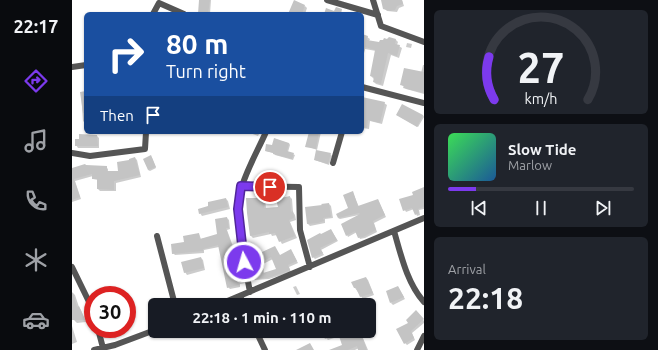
<!DOCTYPE html>
<html lang="en">
<head>
<meta charset="utf-8">
<style>
  body { margin:0; font-family:Ubuntu,sans-serif; background:#20242c; color:#f1f3f6; height:100vh; display:flex; flex-direction:column; font-size:15px; white-space:nowrap }
  * { box-sizing:border-box; margin:0 }
  p { font-size:13px; color:#9ea1a6 }
  .icon { flex:none; width:22px; height:22px; fill:none; stroke:currentColor; stroke-width:2; stroke-linecap:round; stroke-linejoin:round }
  .map { position:relative; flex:1; overflow:hidden }
  .details { display:flex; flex-direction:column; gap:10px; padding:10px; background:#0d0f14; width:234px }
  .details>* { flex:none }
  .hud { position:absolute; left:12px; top:12px; width:280px; height:122px; border-radius:6px; box-shadow:0 1px 3px #0004; background:#1a4fa0; color:#fff; overflow:hidden }
  .speed { position:absolute; left:12px; top:286px; display:flex; gap:8px; font-size:20px; font-weight:700; text-align:center }
  .speed>* { display:grid; place-content:center; width:52px; height:52px; border-radius:50%; background:#171b24; box-shadow:0 1px 3px #0004; line-height:1 }
  .speed .limit { border:6px solid #d22; background:#fff; color:#111 }
  .pin { position:absolute; display:grid; place-items:center; width:34px; height:34px; color:#fff; margin:-17px; border:2px solid #fff; border-radius:50%; box-shadow:0 1px 4px #0007 }
  .me { position:absolute; width:44px; margin:-22px; rotate:354deg; stroke-linejoin:round; filter:drop-shadow(0 0 3px #0008) }
  .turn { display:flex; align-items:center; gap:14px; height:84px; padding:0 16px; font-size:18px }
  .turn .icon { width:52px; height:52px; stroke-width:2.5 }
  .turn b { display:block; font-size:28px; line-height:34px }
  .then { display:flex; align-items:center; height:38px; padding:0 16px; background:#0003; gap:8px; font-size:15px }
  .big { font-size:30px; font-weight:700; line-height:1.1 }
  .details .tile { flex:1; display:flex; flex-direction:column; justify-content:center; gap:6px; min-width:0; padding:0 14px; border-radius:6px; background:#20242c }
  .details .dial { align-items:center; gap:0 }
  .dial svg { height:104px; overflow:visible; fill:none; stroke:#363941; stroke-width:7; stroke-linecap:round; text-anchor:middle }
  .dial text { fill:#f1f3f6; stroke:none }
  .song { display:flex; align-items:center; gap:12px }
  .cover { width:48px; height:48px; border-radius:6px; background:linear-gradient(135deg,hsl(130 70% 55%),hsl(210 70% 35%)) }
  .played { height:4px; border-radius:2px; background:linear-gradient(90deg,#7c3aed 15%,#363941 15%) }
  .keys { display:flex; justify-content:space-around; direction:ltr }
  .trip { position:absolute; left:76px; top:298px; width:228px; height:40px; border-radius:6px; background:#171b24; box-shadow:0 1px 3px #0004; font-weight:700; line-height:40px; text-align:center }
  main { display:flex; flex:1; min-height:0 }
  .tab-bar { display:flex; flex-direction:column; width:72px; justify-content:space-around; align-items:center; background:#090b0e; color:#9ea1a6 }
  .tab-bar .icon { width:28px; height:28px }
  .tab-bar .selected { color:#7c3aed }
  .tab-bar b { font-size:18px; color:#f1f3f6 }
  .map>svg:first-child { display:block }
  .shadow { fill:#0003; fill-rule:evenodd }
  .building { fill:#c4c4c4; fill-rule:evenodd }
  .lines { fill:none; stroke-linecap:round; stroke-linejoin:round }
  .minor { stroke:#555; stroke-width:6 }
  .route-casing { stroke:#51269a; stroke-width:10 }
  .route { stroke:#7c3aed; stroke-width:7 }
</style>
</head>
<body>
<main>
<nav class="tab-bar">
<b>22:17</b>
<svg class="icon selected" aria-label="directions" viewBox="0 0 24 24"><path d="M12 3l9 9-9 9-9-9zM9 14v-3h6M13 9l2 2-2 2"/></svg>
<svg class="icon" aria-label="music" viewBox="0 0 24 24"><path d="M9 18V5l10-2v13"/><circle cx="6" cy="18" r="3"/><circle cx="16" cy="16" r="3"/></svg>
<svg class="icon" aria-label="phone" viewBox="0 0 24 24"><path d="M5 4h4l2 5-3 2q2 4 5 5l2-3 5 2v4C11 20 4 13 5 4z"/></svg>
<svg class="icon" aria-label="climate" viewBox="0 0 24 24"><path d="M12 3v18M4 7l16 10M4 17L20 7"/></svg>
<svg class="icon" aria-label="car" viewBox="0 0 24 24"><path d="M5 17H2v-5l4-1 3-4h7l3 4 3 1v5h-3M9 17h6M6 11h13"/><circle cx="7" cy="17" r="2"/><circle cx="17" cy="17" r="2"/></svg>
</nav>
<div class="map">
<svg width="352" height="350" viewBox="0 0 352 350">
  <rect width="100%" height="100%" fill="#fff"/>
  <!-- shadow -->
  <path class="shadow" d="M128,0H139L138,14H127Z
    M310,0H330L332,6L327,8L325,12L315,11L312,8Z
    M233,6L235,8L233,14H218Z
    M290,35L295,37L298,39L297,41L308,44L317,38L324,40L326,42L325,45L330,48L327,58L319,55L311,86L304,84L302,82V79L299,76L304,51L293,49L290,62Z
    M335,43L340,44L339,48L334,47Z
    M351,65H352V94L334,89L330,85L349,73Z
    M14,92V123H13L11,121L9,93Z
    M290,98L312,103L315,105L310,124L298,121L297,129L290,128Z
    M325,115H351L352,117L346,127Z
    M175,132H188L186,136Z
    M238,132H249L245,150L235,146Z
    M25,136L27,138V148H6L4,145Z
    M217,143L218,145L216,152L223,155L221,160L203,155L202,153L194,151L201,146Z
    M258,154L260,156L257,165L243,160Z
    M63,158L65,160L69,177L44,183V191H28L26,189V180L21,179V176L3,181L9,199L0,202V169L14,166L34,167L36,169V172H47L58,161Z
    M80,158L84,168L78,171L76,170Z
    M352,189V209L347,210L348,215L345,216L342,209L334,212L328,200L343,195Z
    M195,192H203L205,198H197Z
    M281,193L287,207L306,200L314,217L302,223L305,232L293,238L288,239L285,232L276,237L275,235L287,215L268,219L266,218L277,209Z
    M191,196L193,198L194,209L207,208L218,197L220,199L221,212L223,215L224,220L218,222L225,238L210,244L205,235L200,236L199,234L181,238L179,236L176,213L186,199Z
    M154,199L156,201L158,209L130,216L128,213Z
    M257,204L259,206L261,218L253,219V223L238,226L236,224L235,208L251,206V205Z
    M155,218L157,220L158,229L155,230L162,249L165,272L169,271L171,273L173,283L168,284V287L158,289L156,287L147,247L132,250V253L103,255L101,253L127,234L129,239L146,235Z
    M259,230L266,241L249,250L252,255L243,259L241,257L249,235Z
    M220,252L226,263L217,267L219,272L197,279L183,280L181,278L177,255L208,256ZM201,259L205,270L192,274L191,264Z
    M129,258L131,260L133,270L115,275L113,272Z
    M294,278L296,280L302,295L291,299L283,288Z
    M224,286L228,294L225,295L221,287Z
    M326,287L333,299L321,305L319,303Z
    M0,292L3,295L7,307L9,310L14,322L5,323L2,320L0,314Z
    M344,312L352,321V323L340,333L343,340L335,345L333,343L338,323Z
    M0,326L5,342L0,344Z
    M257,331H288L296,350H288L287,348L283,350H262L271,345L268,336L256,340L254,338Z"/>
  <!-- building -->
  <path class="building" d="M127,0H138L136,14H126Z
    M222,0L233,5L230,14H216Z
    M309,0H330L331,4L325,6L323,10L318,11L311,9Z
    M264,7L270,9L269,14H252L254,8L262,11Z
    M290,34L296,36L295,40L307,42L308,40H311L312,38L315,39L317,37L324,39L323,44L328,45L325,56L316,53L309,84L301,82L302,77L298,76L303,50L293,47L292,52H290Z
    M332,68L352,72V93L331,88L332,86L328,85Z
    M14,91V113H11L8,92Z
    M290,97L313,102L308,123L296,120L295,128L290,127Z
    M330,104L351,115L345,127L324,115Z
    M237,132H247L244,149L233,147Z
    M7,134L25,135L26,146H3V139H7Z
    M202,138L217,143L215,151L222,153L220,159L201,154V153L193,151L194,144L200,145Z
    M244,150L259,153L256,164L242,160Z
    M79,155L84,167L76,170L71,159Z
    M63,157L68,175L42,181V190L25,189V179H20V174L2,179L8,197L0,200V168L13,164L14,165L35,166V171H46L45,162L57,160V159Z
    M352,187V207L346,209L347,213L343,215L340,208L331,211L327,199L341,195L340,192Z
    M194,191H203L204,196L194,197Z
    M281,191L286,206L306,199L313,215L301,221L304,230L291,237L286,238L283,231L274,236L269,224L288,214L287,213L266,218L264,214L276,208L271,195Z
    M185,195H191L192,208L206,207L204,199L218,196L219,212L221,211L222,218L217,220L223,236L207,242L203,233L197,234V232L178,236L175,213L174,198H185Z
    M154,198L156,207L127,214L126,209L136,206V202Z
    M257,203L259,217L251,218L252,221L246,223L235,224L233,207L250,205L249,204Z
    M155,217L157,228H154L160,246L164,271L169,270L172,282H166L167,285L155,288L146,245L131,249V251L100,254L99,244L112,242L111,236L127,233L128,239L145,234L143,219Z
    M259,229L265,240L248,248L251,253L240,258L235,240L248,233L249,234Z
    M203,246L208,255L219,249L225,261L216,265L218,270L211,273L195,278L180,279L176,254L190,252ZM199,257L204,269L191,273L190,262Z
    M129,257L132,268L112,273L109,262Z
    M294,277L301,293L288,297L284,288H282L279,282Z
    M326,286L332,297L318,303L314,291Z
    M0,293H1L5,307L7,306L13,320H0Z
    M226,299L229,305H211Z
    M344,310L352,319L339,331L342,338L332,344L324,329L336,323L334,320Z
    M254,331H288L295,350H286L285,346L276,350H257L270,345L266,333L253,339L250,333Z
    M238,343L242,350H224Z"/>
  <g class="lines">
    <!-- minor -->
    <path class="minor" d="M255,0L306,15
      M301,0L309,26L352,42
      M81,14L87,3L112,14
      M0,67L14,65
      M290,87L352,103
      M0,153L18,156L73,149L74,132
      M261,163L270,132
      M169,186L227,187L228,230L238,267
      M322,231C329,255 335,283 352,302
      M85,236L103,305
      M0,267L21,310
      M178,292C173,265 161,212 170,186C176,167 186,150 194,132
      M168,296L172,305
      M146,305L352,218
      M26,329L31,348
      M184,331L193,350
      M22,350L43,345L83,330
      M345,350L352,336"/>
  </g>
  <g class="lines">
    <!-- route casing -->
    <g class="route-casing">
      <path id="route" d="M172,262L166,209L169,186L198,187"/>
    </g>
    <!-- route -->
    <use href="#route" class="route"/>
  </g>
</svg>
<div class="speed"><div class="limit">30</div></div>
<div class="pin" style="left:198px;top:187px;background:#d93025"><svg class="icon" aria-label="arrive" viewBox="0 0 24 24"><path d="M6 21V4h12l-3 4 3 4H6"/></svg></div>
<svg class="me" style="left:172px;top:262px" viewBox="-20 -20 40 40"><circle r="17" fill="#7c3aed" stroke="#fff" stroke-width="3"/><path d="M0-11L8 9 0 5-8 9z" fill="#fff"/></svg>
<div class="trip">22:18 · 1 min · 110 m</div>
<div class="hud">
<div class="turn"><svg class="icon" aria-label="right" viewBox="0 0 24 24"><path d="M7 20v-9h11M14 6l5 5-5 5"/></svg><div><b>80 m</b>Turn right</div></div>
<div class="then">Then<svg class="icon" aria-label="arrive" viewBox="0 0 24 24"><path d="M6 21V4h12l-3 4 3 4H6"/></svg></div>
</div>
</div>
<section class="details">
<div class="tile dial"><svg viewBox="0 0 100 80">
<path d="M14 69A42 42 0 1 1 86 69"/>
<path d="M14 69A42 42 0 0 1 10 36" stroke="#7c3aed"/>
<text x="50" y="56" font-size="32" font-weight="700">27</text>
<text x="50" y="72" font-size="11">km/h</text>
</svg></div>
<div class="tile">
<div class="song"><i class="cover"></i><div><b>Slow Tide</b><p>Marlow</p></div></div>
<div class="played"></div>
<div class="keys"><svg class="icon" aria-label="previous" viewBox="0 0 24 24"><path d="M18 5L8 12l10 7zM5 5v14"/></svg><svg class="icon" aria-label="pause" viewBox="0 0 24 24"><path d="M8 5v14M16 5v14"/></svg><svg class="icon" aria-label="next" viewBox="0 0 24 24"><path d="M6 5l10 7-10 7zM19 5v14"/></svg></div>
</div>
<div class="tile"><p>Arrival</p><b class="big">22:18</b></div>
</section>
</main>
</body>
</html>
